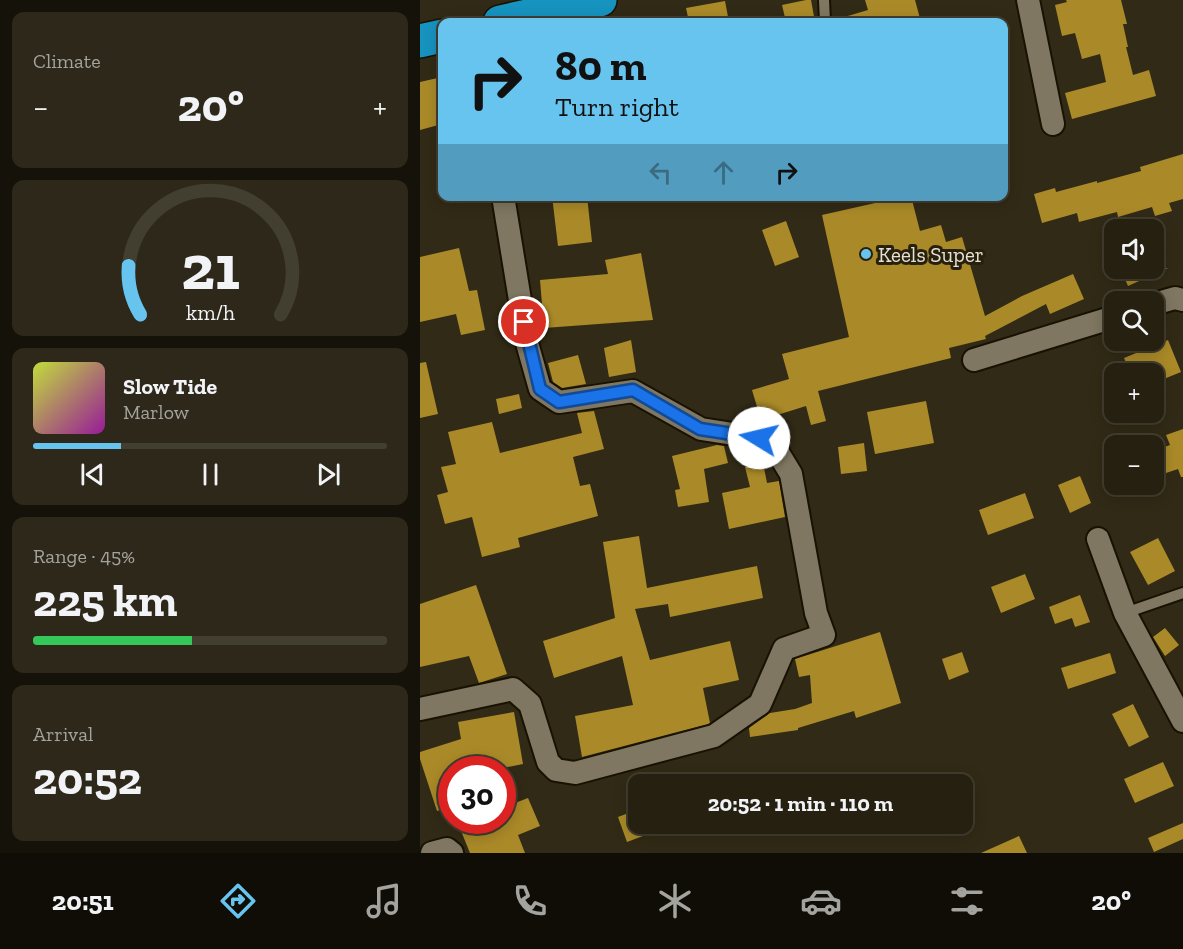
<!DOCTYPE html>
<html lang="en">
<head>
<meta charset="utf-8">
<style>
  body { margin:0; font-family:"Zilla Slab",serif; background:#2d2819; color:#f1f3f6; height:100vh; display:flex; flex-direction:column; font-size:22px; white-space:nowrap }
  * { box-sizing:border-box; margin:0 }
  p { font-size:20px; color:#a3a39f }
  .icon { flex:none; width:33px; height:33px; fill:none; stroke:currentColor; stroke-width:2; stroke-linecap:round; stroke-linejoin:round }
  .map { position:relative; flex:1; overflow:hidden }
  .panel { display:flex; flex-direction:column; gap:12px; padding:12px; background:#141209; width:420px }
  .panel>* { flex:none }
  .banner { position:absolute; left:18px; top:18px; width:570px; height:183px; border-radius:12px; box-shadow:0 3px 15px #0003,0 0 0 2px #423e30; background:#66c4ef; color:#111; overflow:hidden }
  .fabs { position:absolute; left:684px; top:219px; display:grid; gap:12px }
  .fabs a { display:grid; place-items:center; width:60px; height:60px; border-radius:12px; background:#252010; box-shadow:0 3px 15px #0003,0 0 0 2px #423e30; font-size:30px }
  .speed { position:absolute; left:18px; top:756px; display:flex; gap:12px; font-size:30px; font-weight:700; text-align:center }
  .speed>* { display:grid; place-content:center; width:78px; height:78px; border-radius:50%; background:#252010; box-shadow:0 3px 15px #0003,0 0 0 2px #423e30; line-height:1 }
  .speed .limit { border:9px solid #d22; background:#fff; color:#111 }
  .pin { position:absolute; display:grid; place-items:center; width:51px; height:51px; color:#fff; margin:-26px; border:3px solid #fff; border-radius:50%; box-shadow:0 2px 6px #0007 }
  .me { position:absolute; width:66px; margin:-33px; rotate:279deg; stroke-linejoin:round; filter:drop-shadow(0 0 4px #0008) }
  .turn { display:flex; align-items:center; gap:21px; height:126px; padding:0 18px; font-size:27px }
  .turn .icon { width:78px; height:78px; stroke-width:2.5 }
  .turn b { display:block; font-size:42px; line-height:51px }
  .lanes { display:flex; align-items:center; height:57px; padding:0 18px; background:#0003; justify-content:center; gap:30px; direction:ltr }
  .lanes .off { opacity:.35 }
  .big { font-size:45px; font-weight:700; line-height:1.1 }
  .panel .tile { flex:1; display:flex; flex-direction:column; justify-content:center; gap:9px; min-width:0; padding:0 21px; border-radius:12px; background:#2d2819 }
  .panel .dial { align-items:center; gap:0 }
  .dial svg { height:156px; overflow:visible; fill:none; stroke:#423e30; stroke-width:7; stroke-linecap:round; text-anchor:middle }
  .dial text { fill:#f1f3f6; stroke:none }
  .song { display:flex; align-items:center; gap:18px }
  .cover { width:72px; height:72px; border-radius:9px; background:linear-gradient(135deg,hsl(70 70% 55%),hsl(300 70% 35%)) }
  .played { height:6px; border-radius:3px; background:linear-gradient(90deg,#66c4ef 25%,#423e30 25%) }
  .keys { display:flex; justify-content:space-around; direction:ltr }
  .heat { display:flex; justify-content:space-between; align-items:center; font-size:33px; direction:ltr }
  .charge { height:9px; border-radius:4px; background:linear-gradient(90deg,#34c759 45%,#423e30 0) }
  .trip { position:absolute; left:208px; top:774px; width:345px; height:60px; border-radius:12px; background:#252010; box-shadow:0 3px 15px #0003,0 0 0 2px #423e30; font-weight:700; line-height:60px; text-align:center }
  .tabs { display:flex; height:96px; justify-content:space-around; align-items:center; background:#0f0d06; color:#a3a39f }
  .tabs .icon { width:42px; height:42px }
  .tabs .current { color:#66c4ef }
  .tabs b { font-size:27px; color:#f1f3f6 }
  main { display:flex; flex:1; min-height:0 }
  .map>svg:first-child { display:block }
  .building { fill:#aa8a28 }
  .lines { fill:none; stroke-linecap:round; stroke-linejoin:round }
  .lane-casing { stroke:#191202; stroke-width:14 }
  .street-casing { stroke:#191202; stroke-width:26 }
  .highway-casing { stroke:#191202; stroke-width:36 }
  .lane { stroke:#7f7761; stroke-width:10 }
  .street { stroke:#7f7761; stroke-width:22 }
  .highway { stroke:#1793c0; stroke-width:33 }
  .route-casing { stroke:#114b97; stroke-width:15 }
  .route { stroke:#1a73e8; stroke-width:10 }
  .poi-dot { fill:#66c4ef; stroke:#27200d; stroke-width:2 }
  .labels { text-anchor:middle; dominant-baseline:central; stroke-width:6; stroke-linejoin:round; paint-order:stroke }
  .poi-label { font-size:21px; fill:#e6e1d5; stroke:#27200d; text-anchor:start }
</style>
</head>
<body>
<main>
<section class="panel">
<div class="tile"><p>Climate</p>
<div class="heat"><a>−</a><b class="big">20°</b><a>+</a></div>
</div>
<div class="tile dial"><svg viewBox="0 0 100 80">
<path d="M14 69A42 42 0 1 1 86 69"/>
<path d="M14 69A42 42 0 0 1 8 44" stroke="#66c4ef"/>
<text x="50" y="56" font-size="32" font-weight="700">21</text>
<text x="50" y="72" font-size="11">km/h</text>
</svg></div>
<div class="tile">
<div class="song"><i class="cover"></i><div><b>Slow Tide</b><p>Marlow</p></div></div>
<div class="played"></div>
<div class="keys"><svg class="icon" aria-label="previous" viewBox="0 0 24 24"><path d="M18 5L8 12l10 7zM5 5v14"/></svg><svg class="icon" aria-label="pause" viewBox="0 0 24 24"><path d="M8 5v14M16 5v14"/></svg><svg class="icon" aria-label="next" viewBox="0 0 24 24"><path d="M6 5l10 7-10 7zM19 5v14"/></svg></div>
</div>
<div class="tile"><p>Range · 45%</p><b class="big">225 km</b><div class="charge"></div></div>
<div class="tile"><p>Arrival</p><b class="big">20:52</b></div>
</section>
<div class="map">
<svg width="763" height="853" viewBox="0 0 763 853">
  <rect width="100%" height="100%" fill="#312a16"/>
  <!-- building -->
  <path class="building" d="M386,0H391L395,22H366L362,5Z
    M445,0H495L501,22H421V18L448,10Z
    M646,0H701L707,24H703L708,47H706L713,75L729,70L736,96L652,119L645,93L686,82L680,54L662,59L655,33L642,36L635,5L647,2Z
    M305,1L309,22H269L266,8Z
    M22,77V124L0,130V82Z
    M763,154V199L749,203L752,211L735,216L732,207L698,217L697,212L659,222L657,213L622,223L614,194L635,188L636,192L677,181V183L721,171L720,167Z
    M132,196H167L172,242L138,246Z
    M463,196H491L500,231L521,225L526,242L542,237L565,316L602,296L653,274L664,299L630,314L626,304L565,336L566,339L529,348L531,358L398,391L406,421L391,425L386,406L341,420L332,390L369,379L362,354L429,337L402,215L464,201Z
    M366,221L379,257L355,266L342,230Z
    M39,248L49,291L57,290L65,330L41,335L36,314L0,322V257Z
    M221,253L233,320L124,328L120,280L188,274L185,260Z
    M700,268H748L708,286Z
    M211,340L216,372L189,377L184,348Z
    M748,340L761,372L734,383V374H711L704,358Z
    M158,355L166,384L142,388L133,382L128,363Z
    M6,362L18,414L0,418V363Z
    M99,394L102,408L79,414L76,399Z
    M506,401L514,443L455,454L447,412Z
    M174,411L184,449L153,457L160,486L170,484L178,516L98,538L100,547L62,557L52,517L25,524L17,495L28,492L21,467L36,464L28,432L72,422L80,453L162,433L157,413Z
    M763,429V477H761L758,469L734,477V451L750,445L746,435Z
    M444,443L447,471L421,474L418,447Z
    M297,445L304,446L308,463L284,469L289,502L258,507L255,490L260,489L252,456Z
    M343,463L347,483L359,481L365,517L309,529L302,493L330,487L325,467Z
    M660,476L671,503L650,513L638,485Z
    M605,493L614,518L568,535L559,510Z
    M219,536L227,588L337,566L343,598L250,617L248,604L215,609L230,660L310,641L319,680L283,688L290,723L288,724L162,757L155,716L213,705L202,656L134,678L123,641L195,618L183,542Z
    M738,538L755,571L728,585L710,552Z
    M605,574L615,599L581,613L571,587Z
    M56,585L87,674L59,683L49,656L0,667V604Z
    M660,595L670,622L655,627L652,618L635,624L629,607Z
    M745,628L759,645L745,656L733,637Z
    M460,632L481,703L436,718L434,711L378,728V730L330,737L329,728L350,713L375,709L392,703L390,675L379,677L375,659Z
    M542,652L549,672L529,680L522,659Z
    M690,653L696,673L648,689L641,668Z
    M713,704L729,737L709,747L692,714Z
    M94,712L103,764L72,770H32V806L17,811L0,759V752L41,739L38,722Z
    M743,762L754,786L715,803L704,779Z
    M108,798L120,826L98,835L105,853H50L39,826L53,820H82V808Z
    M219,809V824H251L252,825L207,842L198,817Z
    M763,823V839L734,852L728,838Z
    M599,836L607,853H561Z"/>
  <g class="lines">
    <!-- lane casing -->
    <g class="lane-casing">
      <path id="lane" d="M404,0L405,22
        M705,613L763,593"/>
    </g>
    <!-- street casing -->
    <g class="street-casing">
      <path id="street" d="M608,0L633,124
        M734,304L755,298L763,300
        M554,360L694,317
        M678,539L705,613L763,721
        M0,709L93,689L110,704L128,762L136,770L155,773L294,736L340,704L364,649L404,635L396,613L371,474L354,446L339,438L281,429L213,391L139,402L120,389L107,343L83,196
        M12,853L27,849L32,853"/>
    </g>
    <!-- highway casing -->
    <g class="highway-casing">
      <path id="highway" d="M80,22L180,0
        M0,41L22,36"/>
    </g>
    <!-- lane -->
    <use href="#lane" class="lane"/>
    <!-- street -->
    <use href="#street" class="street"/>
    <!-- highway -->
    <use href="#highway" class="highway"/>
  </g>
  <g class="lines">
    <!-- route casing -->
    <g class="route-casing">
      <path id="route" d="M104,322L120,389L139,402L213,390L280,429L339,438"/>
    </g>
    <!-- route -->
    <use href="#route" class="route"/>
  </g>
  <!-- markers -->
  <circle class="poi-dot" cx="446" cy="254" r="6"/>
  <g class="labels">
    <!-- poi labels -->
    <g class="poi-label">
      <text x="458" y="254">Keels Super</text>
    </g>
  </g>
</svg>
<div class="fabs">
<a><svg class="icon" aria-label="sound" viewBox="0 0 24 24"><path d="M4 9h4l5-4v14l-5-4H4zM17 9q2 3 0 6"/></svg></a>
<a><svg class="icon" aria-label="search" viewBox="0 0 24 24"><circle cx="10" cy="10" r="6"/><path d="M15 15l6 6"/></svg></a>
<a>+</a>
<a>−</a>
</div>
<div class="speed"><div class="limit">30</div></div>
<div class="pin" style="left:104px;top:322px;background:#d93025"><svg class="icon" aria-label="arrive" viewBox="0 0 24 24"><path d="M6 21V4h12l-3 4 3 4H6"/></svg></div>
<svg class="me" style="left:339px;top:438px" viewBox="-20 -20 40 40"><circle r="19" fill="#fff"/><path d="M0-13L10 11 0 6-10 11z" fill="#1a73e8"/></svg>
<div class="trip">20:52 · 1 min · 110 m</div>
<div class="banner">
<div class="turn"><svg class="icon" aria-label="right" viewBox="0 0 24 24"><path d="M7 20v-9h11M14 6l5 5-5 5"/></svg><div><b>80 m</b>Turn right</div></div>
<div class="lanes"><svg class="icon off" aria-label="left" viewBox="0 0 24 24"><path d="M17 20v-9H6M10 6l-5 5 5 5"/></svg><svg class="icon off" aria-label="ahead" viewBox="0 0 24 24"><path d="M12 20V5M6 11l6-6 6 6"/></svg><svg class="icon" aria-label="right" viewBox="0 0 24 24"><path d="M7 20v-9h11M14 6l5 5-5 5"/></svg></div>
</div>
</div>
</main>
<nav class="tabs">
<b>20:51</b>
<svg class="icon current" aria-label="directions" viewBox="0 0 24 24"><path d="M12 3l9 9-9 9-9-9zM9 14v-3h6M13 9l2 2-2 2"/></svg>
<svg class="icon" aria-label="music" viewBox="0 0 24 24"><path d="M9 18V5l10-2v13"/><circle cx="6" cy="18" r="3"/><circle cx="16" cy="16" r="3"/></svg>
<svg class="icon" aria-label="phone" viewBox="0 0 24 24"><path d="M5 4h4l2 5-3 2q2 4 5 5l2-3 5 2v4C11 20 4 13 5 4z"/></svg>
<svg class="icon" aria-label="climate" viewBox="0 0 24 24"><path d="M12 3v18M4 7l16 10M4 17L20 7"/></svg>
<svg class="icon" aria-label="car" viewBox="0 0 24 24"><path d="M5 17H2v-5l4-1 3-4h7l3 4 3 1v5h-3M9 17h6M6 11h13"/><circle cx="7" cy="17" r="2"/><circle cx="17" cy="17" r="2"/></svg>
<svg class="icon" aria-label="filters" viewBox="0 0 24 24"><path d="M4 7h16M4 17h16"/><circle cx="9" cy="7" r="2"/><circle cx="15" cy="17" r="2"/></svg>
<b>20°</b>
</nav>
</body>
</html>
